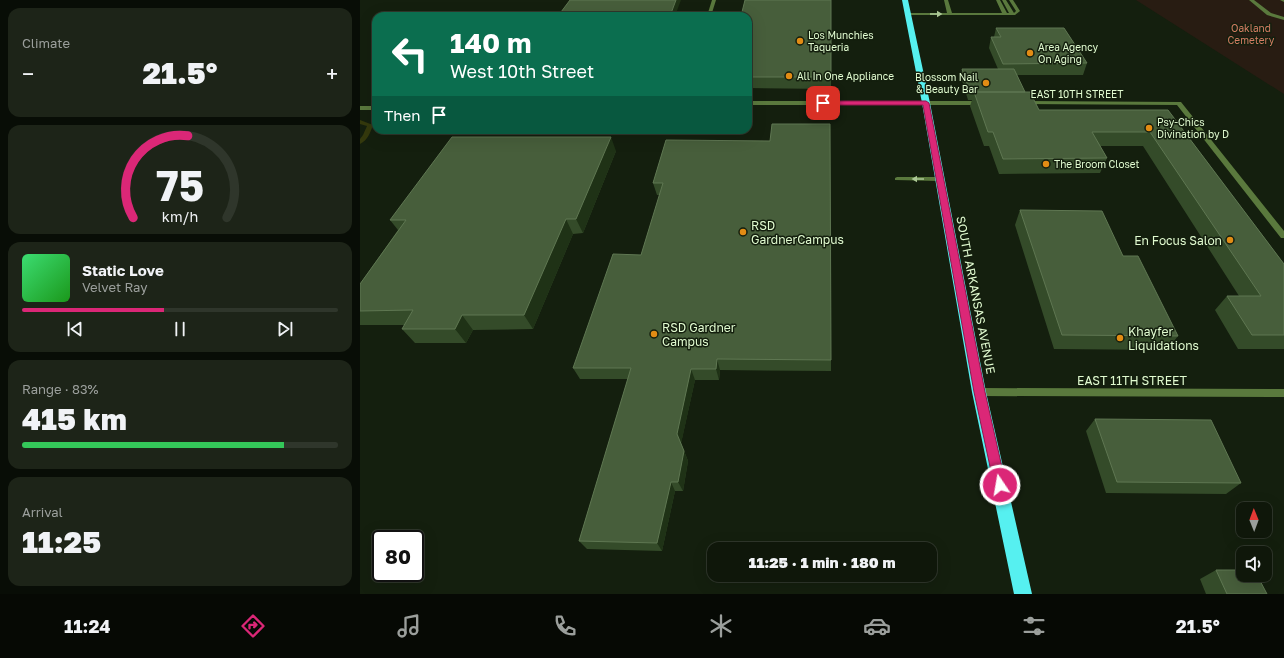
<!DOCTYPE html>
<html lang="en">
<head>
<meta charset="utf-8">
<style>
  body { margin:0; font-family:"Golos Text",sans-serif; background:#1d2418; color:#f1f3f6; height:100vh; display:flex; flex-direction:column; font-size:15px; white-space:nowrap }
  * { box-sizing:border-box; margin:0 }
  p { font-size:13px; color:#9b9f9c }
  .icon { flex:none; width:22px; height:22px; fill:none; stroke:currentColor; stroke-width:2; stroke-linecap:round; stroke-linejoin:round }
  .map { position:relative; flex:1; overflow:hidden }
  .drawer { display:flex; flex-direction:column; gap:8px; padding:8px; background:#080d06; width:360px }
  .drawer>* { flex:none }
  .top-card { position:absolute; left:12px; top:12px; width:380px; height:122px; border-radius:12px; box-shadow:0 4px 16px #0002,0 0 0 1px #2f362b; background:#0b6e4f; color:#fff; overflow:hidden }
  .needle { width:26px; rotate:359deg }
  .buttons { position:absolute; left:876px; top:502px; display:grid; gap:8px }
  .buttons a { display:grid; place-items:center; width:36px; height:36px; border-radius:8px; background:#0f170a; box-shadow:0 4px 16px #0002,0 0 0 1px #2f362b; font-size:20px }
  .speed { position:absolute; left:12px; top:530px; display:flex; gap:8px; font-size:20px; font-weight:700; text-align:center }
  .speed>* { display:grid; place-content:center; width:52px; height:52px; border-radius:50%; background:#0f170a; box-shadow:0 4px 16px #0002,0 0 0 1px #2f362b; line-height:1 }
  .speed .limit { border:2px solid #111; border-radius:6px; background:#fff; color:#111 }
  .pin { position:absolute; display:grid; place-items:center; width:34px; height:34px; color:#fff; margin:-17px; border-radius:8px; box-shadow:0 2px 6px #0006 }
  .me { position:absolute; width:44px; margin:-22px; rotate:348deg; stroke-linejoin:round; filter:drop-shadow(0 0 3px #0008) }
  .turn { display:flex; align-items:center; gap:14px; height:84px; padding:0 12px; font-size:18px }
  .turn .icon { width:52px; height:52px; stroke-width:2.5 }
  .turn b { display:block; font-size:28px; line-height:34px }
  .then { display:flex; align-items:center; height:38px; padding:0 12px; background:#0003; gap:8px; font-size:15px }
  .big { font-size:30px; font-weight:800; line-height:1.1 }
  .drawer .card { flex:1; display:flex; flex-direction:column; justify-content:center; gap:6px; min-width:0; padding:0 14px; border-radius:12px; background:#1d2418 }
  .drawer .dial { align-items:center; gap:0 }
  .dial svg { height:104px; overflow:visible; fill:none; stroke:#2f362b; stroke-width:7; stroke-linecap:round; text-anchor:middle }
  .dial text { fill:#f1f3f6; stroke:none }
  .song { display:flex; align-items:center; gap:12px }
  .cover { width:48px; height:48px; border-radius:6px; background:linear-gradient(135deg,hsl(140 70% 55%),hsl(120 70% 35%)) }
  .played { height:4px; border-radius:2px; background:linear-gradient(90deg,#db2777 45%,#2f362b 45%) }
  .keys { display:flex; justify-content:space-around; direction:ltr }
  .heat { display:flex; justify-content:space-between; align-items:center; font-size:22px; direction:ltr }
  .charge { height:6px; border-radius:3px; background:linear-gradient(90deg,#34c759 83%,#2f362b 0) }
  .trip { position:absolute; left:347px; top:542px; width:230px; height:40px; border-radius:12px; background:#0f170a; box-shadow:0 4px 16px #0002,0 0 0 1px #2f362b; font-weight:800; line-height:40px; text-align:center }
  .tabs { display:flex; height:64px; justify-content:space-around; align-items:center; background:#060904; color:#9b9f9c }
  .tabs .icon { width:28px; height:28px }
  .tabs .selected { color:#db2777 }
  .tabs b { font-size:18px; color:#f1f3f6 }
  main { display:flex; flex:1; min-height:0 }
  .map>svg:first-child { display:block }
  .green { fill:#281c12 }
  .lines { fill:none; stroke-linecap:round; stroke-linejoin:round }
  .stream { fill:#34390d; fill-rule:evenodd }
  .lane { fill:#5a793d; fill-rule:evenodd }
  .street { fill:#5a793d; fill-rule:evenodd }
  .highway { fill:#56f0f0; fill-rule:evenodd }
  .wall { fill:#344b29 }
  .shaded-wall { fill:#1f3216 }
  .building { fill:#475e3b; stroke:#5f7752 }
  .oneway { fill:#abc795 }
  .route { fill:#db2777; stroke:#8e194d }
  .poi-dot { fill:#e28c14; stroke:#141f0e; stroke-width:1.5 }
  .labels { text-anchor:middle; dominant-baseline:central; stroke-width:3; stroke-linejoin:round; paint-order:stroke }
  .far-park-label { font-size:10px; fill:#d47d63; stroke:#141f0e }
  .far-poi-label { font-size:10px; fill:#e1fbd0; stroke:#141f0e; text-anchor:start }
  .far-street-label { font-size:10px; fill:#e1fbd0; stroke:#141f0e }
  .poi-label { font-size:12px; fill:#e1fbd0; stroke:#141f0e; text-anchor:start }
  .street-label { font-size:12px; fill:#e1fbd0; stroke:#141f0e }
</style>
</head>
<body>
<main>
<section class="drawer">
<div class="card"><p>Climate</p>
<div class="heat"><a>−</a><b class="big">21.5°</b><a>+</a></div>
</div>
<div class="card dial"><svg viewBox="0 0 100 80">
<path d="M14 69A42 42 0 1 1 86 69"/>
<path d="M14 69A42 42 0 0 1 56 6" stroke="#db2777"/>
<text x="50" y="56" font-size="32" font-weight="700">75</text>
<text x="50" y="72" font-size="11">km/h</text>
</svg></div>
<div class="card">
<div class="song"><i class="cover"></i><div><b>Static Love</b><p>Velvet Ray</p></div></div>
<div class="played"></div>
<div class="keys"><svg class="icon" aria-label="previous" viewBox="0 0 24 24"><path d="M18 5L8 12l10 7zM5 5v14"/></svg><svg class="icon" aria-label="pause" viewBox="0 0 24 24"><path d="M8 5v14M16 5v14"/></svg><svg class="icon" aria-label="next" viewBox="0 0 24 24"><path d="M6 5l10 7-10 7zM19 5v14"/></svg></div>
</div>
<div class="card"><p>Range · 83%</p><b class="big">415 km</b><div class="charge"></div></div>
<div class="card"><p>Arrival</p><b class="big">11:25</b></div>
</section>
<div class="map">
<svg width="924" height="594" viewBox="0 0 924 594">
  <rect width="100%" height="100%" fill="#141f0e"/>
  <!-- green -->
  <path class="green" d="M776,0H924V94Z"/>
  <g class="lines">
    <!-- stream -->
    <path class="stream" d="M0,120L13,125C10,133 8,140 0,144V139L3,135L7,126L0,124Z"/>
    <!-- lane -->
    <path class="lane" d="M584,0H588L592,13H642L636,0H640L647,13H649L642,0H646L654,13L656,11L649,0H653L660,11L655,15H548L546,14L548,13H587Z
      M889,0H894L911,13L924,17V20L907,15Z
      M920,0H924V2Z
      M537,177H580L583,179L580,181L535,180V178Z"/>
    <!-- street -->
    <path class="street" d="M352,0H356L351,16H347Z
      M388,101H621L624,103L621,105H388Z
      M665,101L821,102L924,231V238H921L817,105L663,104V102Z
      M0,106H16V110H0Z
      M619,388L924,389V397L619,396L616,395L614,392L616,389Z"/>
    <!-- highway -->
    <path class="highway" d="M542,0H548L570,103L626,392L672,594H654L612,392L562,103Z"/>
  </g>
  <!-- wall -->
  <path class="wall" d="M471,0V89L388,88V16Z
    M636,28L727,63L723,75H657L665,92L679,110H808L924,264V349H878L855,310L867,296H879L783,146H740L747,158L740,173L639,174L629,146H624L610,106L612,100H608L601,77L602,69H638L629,48L631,37H634Z
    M306,140L471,360V371L360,370L359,380H335L321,443L328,461L323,491H315L302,551L227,549L219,541L268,379H220L213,368L281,255L300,195H297L293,183Z
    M256,151L223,233L213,234L173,329L113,330L106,343H55L42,329L45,325H0V284L38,230L30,220Z
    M660,210L763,256L818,336L807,350L694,349L655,225Z
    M735,419L881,483L866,494L746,493L726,431Z
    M856,570L907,594H846L840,579Z"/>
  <!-- shaded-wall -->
  <path class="shaded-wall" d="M316,0H321L315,16H310Z
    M251,137L256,151L223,233L216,219Z
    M206,219L213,234L173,329L164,315Z
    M102,315L113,330L106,343L95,329Z
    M357,359L360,370L359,380L356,369Z
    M331,369L335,380L321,444L317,434Z
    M324,451L328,461L323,491L318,482Z
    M311,482L315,491L302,551L297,543Z"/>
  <!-- building -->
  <path class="building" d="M210,0H316L310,16H198Z
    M385,0H471V77H388V16H381Z
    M636,28H704L727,63L643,64L631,37H641Z
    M602,69H654L665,92H610Z
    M614,92H670L679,110H808L924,264V335H892L867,296H901L790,132H732L747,158L643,159L633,132H628Z
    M412,124H470L471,360L357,359L356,369H331L317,434L324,451L318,482H311L297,543L219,541L271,368H213L253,254L281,255L303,183H293L306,140L410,141Z
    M92,137H251L216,219H206L164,315H102L95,329H42L53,310L0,311V284L46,220H30Z
    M660,210L742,211L763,256H778L818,336L702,335Z
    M735,419L851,420L881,483L757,482Z
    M856,570H883V575H897L907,594H867Z"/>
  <!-- one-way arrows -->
  <defs><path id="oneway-solid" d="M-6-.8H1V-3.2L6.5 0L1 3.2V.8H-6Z"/></defs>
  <g class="oneway">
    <use href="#oneway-solid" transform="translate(576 14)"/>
    <use href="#oneway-solid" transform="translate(558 179) rotate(180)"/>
  </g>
  <!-- route -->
  <path class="route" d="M566,101L569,103L625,392L646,485L644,489L640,491L636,489L634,485L614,392L563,105H463L460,103L463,101Z"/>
  <!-- markers -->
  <g class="poi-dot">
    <circle cx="440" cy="41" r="4"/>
    <circle cx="670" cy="53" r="4"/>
    <circle cx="429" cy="76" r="4"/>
    <circle cx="626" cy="83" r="4"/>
    <circle cx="789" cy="128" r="4"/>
    <circle cx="686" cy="164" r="4"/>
    <circle cx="383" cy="232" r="4"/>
    <circle cx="870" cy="240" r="4"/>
    <circle cx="294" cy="334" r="4"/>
    <circle cx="760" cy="338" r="4"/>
  </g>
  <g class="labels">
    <!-- far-park labels -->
    <g class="far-park-label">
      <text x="891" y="28">Oakland<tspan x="891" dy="12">Cemetery</tspan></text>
    </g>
    <!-- far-poi labels -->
    <g class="far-poi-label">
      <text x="448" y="35">Los Munchies<tspan x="448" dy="12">Taqueria</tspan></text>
      <text x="678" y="47">Area Agency<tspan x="678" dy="12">On Aging</tspan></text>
      <text x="437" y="76">All In One Appliance</text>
      <text x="618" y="77" text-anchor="end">Blossom Nail<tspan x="618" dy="12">&amp; Beauty Bar</tspan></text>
      <text x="797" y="122">Psy-Chics<tspan x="797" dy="12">Divination by D</tspan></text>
      <text x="694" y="164">The Broom Closet</text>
    </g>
    <!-- far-street labels -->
    <g class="far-street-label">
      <text x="717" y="94">EAST 10TH STREET</text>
    </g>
    <!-- poi labels -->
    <g class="poi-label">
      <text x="391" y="225">RSD<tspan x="391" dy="14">GardnerCampus</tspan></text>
      <text x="862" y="240" text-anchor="end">En Focus Salon</text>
      <text x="302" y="327">RSD Gardner<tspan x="302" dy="14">Campus</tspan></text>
      <text x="768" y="331">Khayfer<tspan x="768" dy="14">Liquidations</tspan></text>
    </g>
    <!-- street labels -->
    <g class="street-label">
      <text transform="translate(616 295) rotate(79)">SOUTH ARKANSAS AVENUE</text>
      <text x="772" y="380">EAST 11TH STREET</text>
    </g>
  </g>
</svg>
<div class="buttons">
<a><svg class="needle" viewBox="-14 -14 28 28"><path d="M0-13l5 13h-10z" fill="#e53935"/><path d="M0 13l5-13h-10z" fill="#9b9f9c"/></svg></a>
<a><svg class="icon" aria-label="sound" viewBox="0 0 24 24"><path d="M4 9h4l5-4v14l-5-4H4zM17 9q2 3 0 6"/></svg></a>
</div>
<div class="speed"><div class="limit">80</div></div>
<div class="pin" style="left:463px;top:103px;background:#d93025"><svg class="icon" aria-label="arrive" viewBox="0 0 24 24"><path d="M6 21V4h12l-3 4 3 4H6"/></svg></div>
<svg class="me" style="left:640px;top:485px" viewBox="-20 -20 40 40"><circle r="17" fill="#db2777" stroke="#fff" stroke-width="3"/><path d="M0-11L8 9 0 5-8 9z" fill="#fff"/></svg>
<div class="trip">11:25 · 1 min · 180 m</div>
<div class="top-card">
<div class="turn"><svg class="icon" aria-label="left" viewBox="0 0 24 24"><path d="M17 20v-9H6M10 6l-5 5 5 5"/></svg><div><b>140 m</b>West 10th Street</div></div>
<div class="then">Then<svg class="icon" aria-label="arrive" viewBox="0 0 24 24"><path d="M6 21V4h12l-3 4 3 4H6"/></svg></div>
</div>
</div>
</main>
<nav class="tabs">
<b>11:24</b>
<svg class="icon selected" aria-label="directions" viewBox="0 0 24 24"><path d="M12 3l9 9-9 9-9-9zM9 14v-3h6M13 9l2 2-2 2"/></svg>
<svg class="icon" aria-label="music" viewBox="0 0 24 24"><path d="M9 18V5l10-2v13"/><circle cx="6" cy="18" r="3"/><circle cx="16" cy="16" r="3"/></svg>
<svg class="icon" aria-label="phone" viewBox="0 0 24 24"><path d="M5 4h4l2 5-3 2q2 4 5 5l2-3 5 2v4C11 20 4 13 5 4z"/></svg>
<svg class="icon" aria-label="climate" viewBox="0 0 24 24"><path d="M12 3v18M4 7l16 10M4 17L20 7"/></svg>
<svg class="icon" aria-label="car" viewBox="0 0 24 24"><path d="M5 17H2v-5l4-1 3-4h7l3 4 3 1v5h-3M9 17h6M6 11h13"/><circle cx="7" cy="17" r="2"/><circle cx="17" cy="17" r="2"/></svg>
<svg class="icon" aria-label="filters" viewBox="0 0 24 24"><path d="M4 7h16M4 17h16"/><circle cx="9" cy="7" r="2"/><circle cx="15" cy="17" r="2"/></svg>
<b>21.5°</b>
</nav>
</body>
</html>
